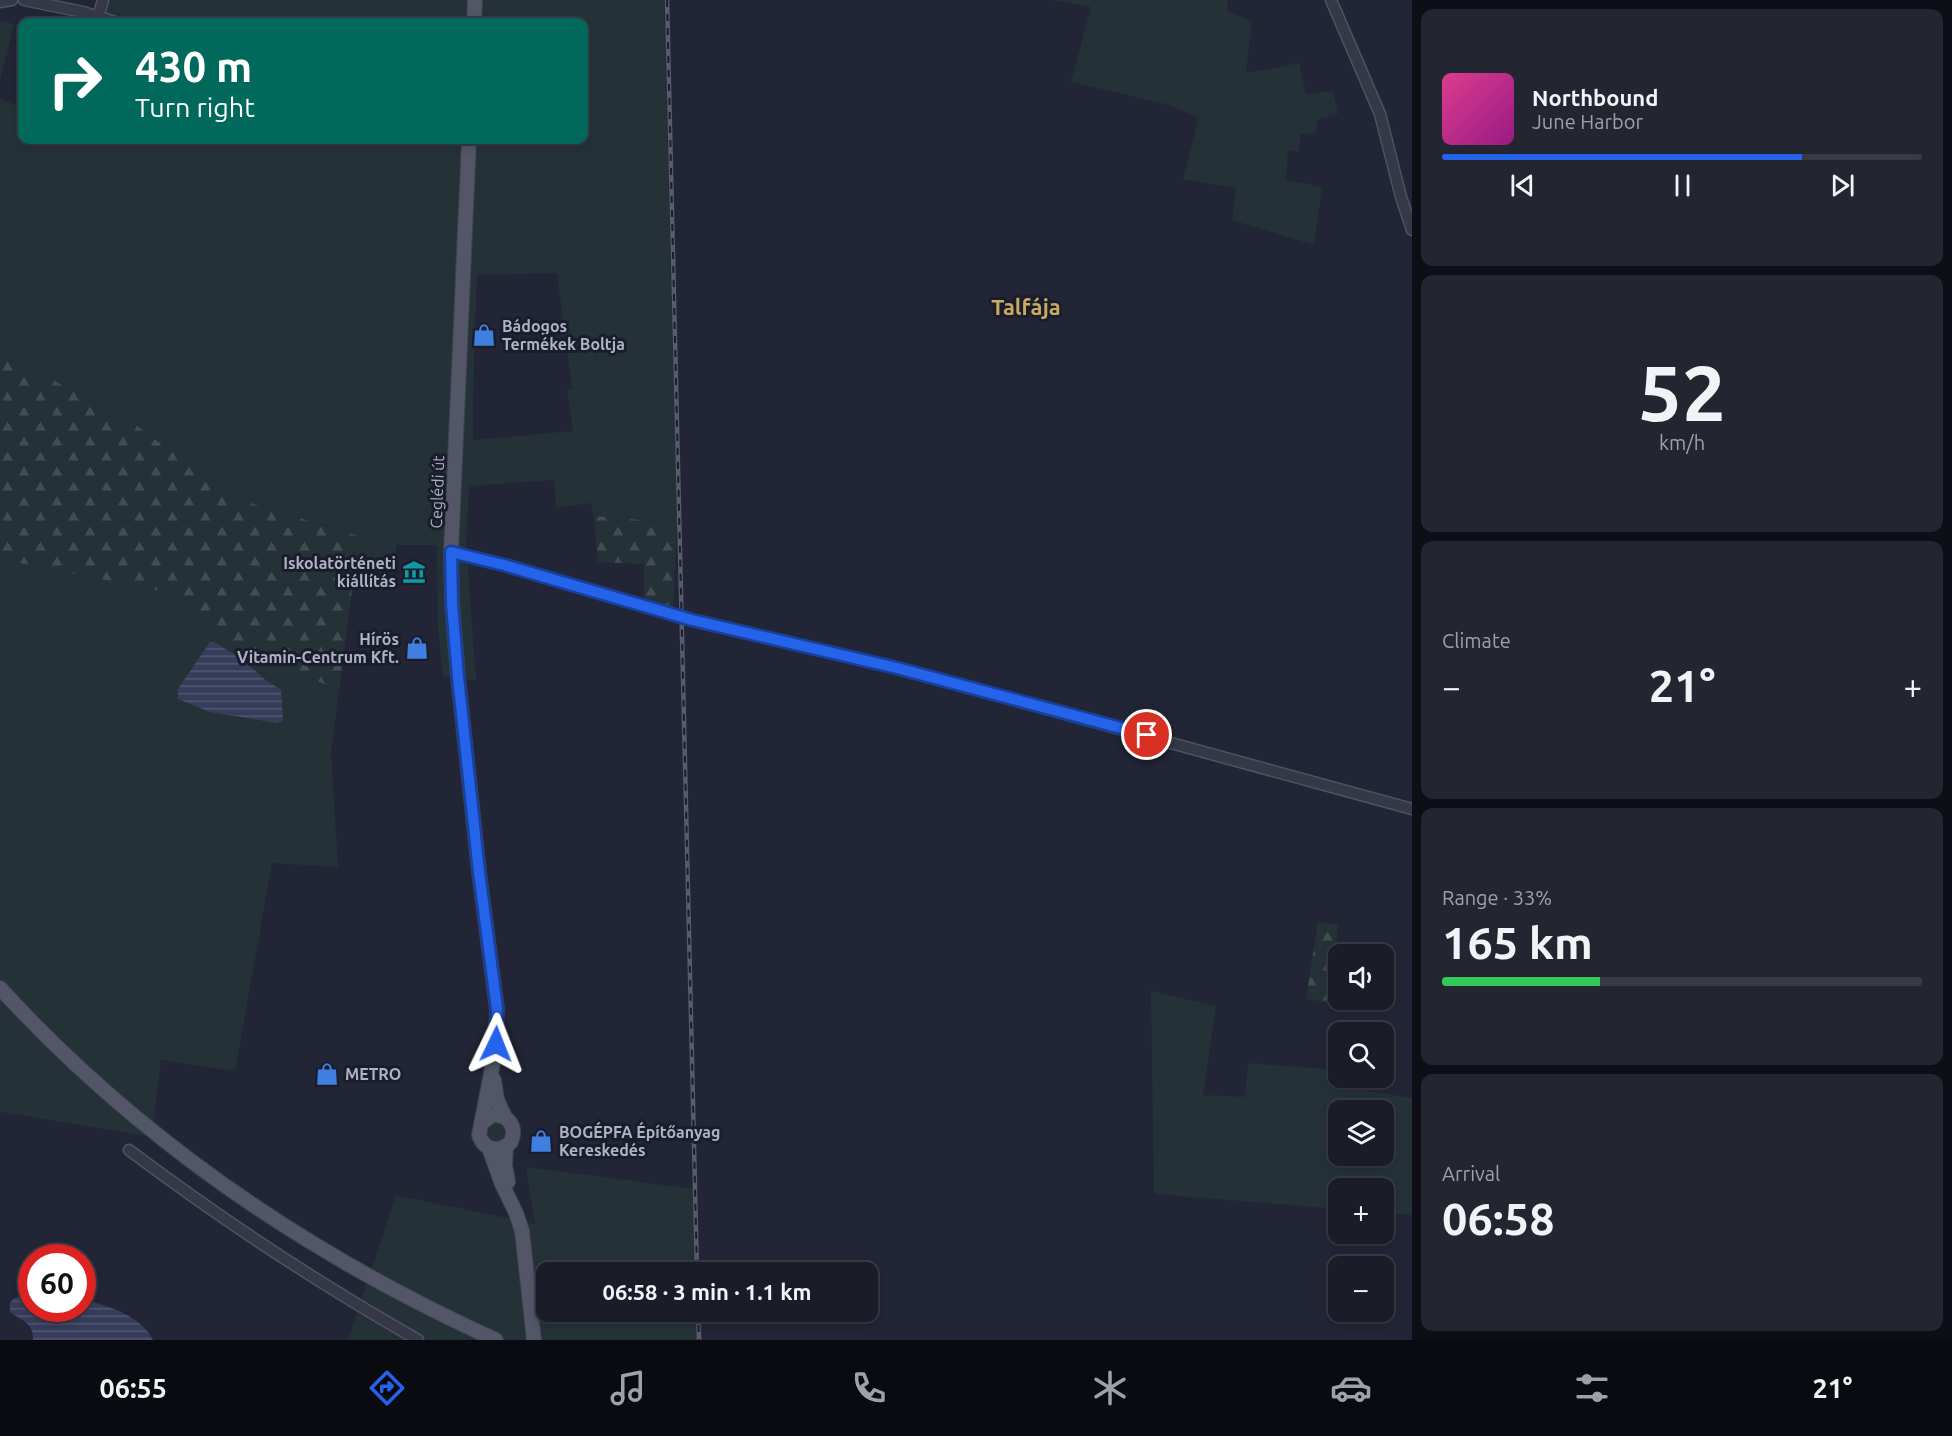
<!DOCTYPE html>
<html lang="en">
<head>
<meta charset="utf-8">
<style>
  body { margin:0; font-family:Ubuntu,sans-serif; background:#232530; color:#f1f3f6; height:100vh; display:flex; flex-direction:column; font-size:22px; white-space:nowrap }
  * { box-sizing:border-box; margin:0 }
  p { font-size:20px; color:#9fa1a8 }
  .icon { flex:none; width:33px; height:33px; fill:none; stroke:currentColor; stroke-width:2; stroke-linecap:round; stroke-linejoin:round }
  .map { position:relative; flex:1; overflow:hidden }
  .panel { display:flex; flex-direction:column; gap:9px; padding:9px; background:#0e0f16; width:540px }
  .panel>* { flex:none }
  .hud { position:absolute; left:18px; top:18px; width:570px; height:126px; border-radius:12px; box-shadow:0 3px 9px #0003,0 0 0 2px #383a45; background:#00695c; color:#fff; overflow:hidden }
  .controls { position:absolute; left:1328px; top:944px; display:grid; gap:12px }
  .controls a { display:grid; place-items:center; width:66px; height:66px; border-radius:12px; background:#1a1c28; box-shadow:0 3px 9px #0003,0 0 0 2px #383a45; font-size:30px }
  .speed { position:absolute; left:18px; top:1244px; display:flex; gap:12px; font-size:30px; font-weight:700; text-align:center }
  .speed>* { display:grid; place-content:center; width:78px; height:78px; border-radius:50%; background:#1a1c28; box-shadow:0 3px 9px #0003,0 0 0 2px #383a45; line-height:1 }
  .speed .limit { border:9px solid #d22; background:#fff; color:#111 }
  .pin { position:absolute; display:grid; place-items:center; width:51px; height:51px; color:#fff; margin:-26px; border:3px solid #fff; border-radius:50%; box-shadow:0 2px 6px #0007 }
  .me { position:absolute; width:66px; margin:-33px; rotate:2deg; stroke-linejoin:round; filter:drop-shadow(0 0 4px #0008) }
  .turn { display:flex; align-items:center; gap:21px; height:126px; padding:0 18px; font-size:27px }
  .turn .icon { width:78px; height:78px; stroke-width:2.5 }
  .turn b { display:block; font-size:42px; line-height:51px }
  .big { font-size:45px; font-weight:700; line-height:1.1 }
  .panel .tile { flex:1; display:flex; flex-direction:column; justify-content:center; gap:9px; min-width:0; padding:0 21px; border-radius:12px; background:#232530 }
  .panel .dial { align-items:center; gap:0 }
  .dial b { font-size:78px; line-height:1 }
  .song { display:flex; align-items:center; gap:18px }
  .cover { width:72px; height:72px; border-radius:9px; background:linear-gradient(135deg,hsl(330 70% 55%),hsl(310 70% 35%)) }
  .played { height:6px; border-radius:3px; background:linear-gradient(90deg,#2563eb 75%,#383a45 75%) }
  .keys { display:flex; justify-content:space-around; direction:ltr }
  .heat { display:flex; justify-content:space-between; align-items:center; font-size:33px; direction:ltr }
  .charge { height:9px; border-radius:4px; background:linear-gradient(90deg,#34c759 33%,#383a45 0) }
  .trip { position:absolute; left:536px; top:1262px; width:342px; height:60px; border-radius:12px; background:#1a1c28; box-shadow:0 3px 9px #0003,0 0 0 2px #383a45; font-weight:700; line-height:60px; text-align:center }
  .dock { display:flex; height:96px; justify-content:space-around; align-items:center; background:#0a0b10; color:#9fa1a8 }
  .dock .icon { width:42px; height:42px }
  .dock .selected { color:#2563eb }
  .dock b { font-size:27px; color:#f1f3f6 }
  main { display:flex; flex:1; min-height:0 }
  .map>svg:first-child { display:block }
  .green { fill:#243237; fill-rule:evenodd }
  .forest { fill:url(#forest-firs) }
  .water { fill:url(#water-rules) }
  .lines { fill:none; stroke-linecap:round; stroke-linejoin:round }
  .minor-casing { stroke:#4f5261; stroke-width:13 }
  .major-casing { stroke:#3e4150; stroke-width:16 }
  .minor { stroke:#353846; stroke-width:10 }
  .major { stroke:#535666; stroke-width:14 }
  .rail-casing { stroke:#575b6d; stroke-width:4.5 }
  .rail { stroke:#1a1d2b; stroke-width:2; stroke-dasharray:7; stroke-linecap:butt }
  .route-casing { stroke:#184099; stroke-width:15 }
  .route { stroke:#2563eb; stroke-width:10 }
  .labels { text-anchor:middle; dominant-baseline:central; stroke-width:6; stroke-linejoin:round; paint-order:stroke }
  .poi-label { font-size:16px; font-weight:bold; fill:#afb2c3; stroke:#1a1d2b; text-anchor:start }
  .street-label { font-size:16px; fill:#afb2c3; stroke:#1a1d2b }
  .district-label { font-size:22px; font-weight:bold; fill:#caa963; stroke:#1a1d2b }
</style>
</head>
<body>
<main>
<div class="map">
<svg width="1412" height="1340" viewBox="0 0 1412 1340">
  <defs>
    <pattern id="forest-firs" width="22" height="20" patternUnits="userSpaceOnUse" patternTransform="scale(1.5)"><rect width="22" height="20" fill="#243237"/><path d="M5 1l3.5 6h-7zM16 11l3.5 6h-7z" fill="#414d52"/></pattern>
    <pattern id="water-rules" width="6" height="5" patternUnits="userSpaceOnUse" patternTransform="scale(1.5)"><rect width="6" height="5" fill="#363d5b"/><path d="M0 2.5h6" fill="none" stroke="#515771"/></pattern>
  </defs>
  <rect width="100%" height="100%" fill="#222535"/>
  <!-- green -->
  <path class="green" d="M106,0H664L677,523L594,516L591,503L556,508L554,480L469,486L466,543L476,680L443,677L438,630L437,545H396V565L355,566L359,536L231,497L136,425L0,351V99L22,107V140H584V22H382L381,19L354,20V22H99ZM557,273L572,389L567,390L573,431L473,440L474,352L477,275Z
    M1051,0H1228L1227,11L1252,22L1246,73L1299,63L1306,94L1333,91L1338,114L1318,119L1316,133L1300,134L1299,152L1288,150L1286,180L1322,187L1314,245L1232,220L1236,188L1183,179L1199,118L1170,105L1071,82L1091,7Z
    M0,21L14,24L0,81Z
    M0,559L171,593L218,641L339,690L331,753L338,867L272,863L235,1071L161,1060L152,1137L0,1112Z
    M1151,991L1216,1006L1203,1095L1245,1097L1248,1063L1336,1070L1343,1087L1412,1098V1215L1383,1213V1188H1338V1209L1154,1194ZM1338,1110H1383V1155H1338Z
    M490,1120L508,1124L507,1142L489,1143L484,1130Z
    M526,1167L694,1189L699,1272H546V1311H701L702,1340H348L396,1195L535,1224Z"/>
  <!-- forest -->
  <path class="forest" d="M0,351L136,425L231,497L359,536L339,690L218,641L171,593L0,559Z
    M594,516L677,523L673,607L644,599V564L598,562Z
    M1318,922L1338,925L1331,1003L1306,999Z"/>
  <!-- water -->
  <path class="water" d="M210,642H214L242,659L264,679L281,690L283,721L277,723L210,712L178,699V689Z
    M20,1297L31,1300L32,1308H82L83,1299C107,1306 141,1315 153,1340H33C34,1323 22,1321 10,1312V1303L14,1298Z"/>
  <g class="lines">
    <!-- minor casing -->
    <g class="minor-casing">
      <path id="minor" d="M24,0L83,12L115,22
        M1331,0L1380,114L1401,197L1412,230
        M0,2L12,0
        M98,17L103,0
        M451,552L504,565L692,620L897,668L1412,809
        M129,1150C221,1219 318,1283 418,1340"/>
    </g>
    <!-- major casing -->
    <g class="major-casing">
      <path id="major" d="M474,22L475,0
        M469,140L451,552L452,604L458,677L479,872L497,1009L495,1053L479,1135C484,1150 499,1154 511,1142C517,1127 509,1114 492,1115L482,1123
        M0,988C139,1140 309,1255 496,1340
        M494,1080L497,1100L505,1117
        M506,1147L505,1165L508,1182
        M489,1148L502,1184L516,1213L522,1231L534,1340"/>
    </g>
    <!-- minor -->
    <use href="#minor" class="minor"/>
    <!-- major -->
    <use href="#major" class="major"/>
    <!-- rail casing -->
    <g class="rail-casing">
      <path id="rail" d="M667,0L697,1272
        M698,1311L699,1340"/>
    </g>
    <!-- rail -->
    <use href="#rail" class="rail"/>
  </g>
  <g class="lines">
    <!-- route casing -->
    <g class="route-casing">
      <path id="route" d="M496,1044L497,1009L479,872L458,677L452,604L451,552L504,565L692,620L897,668L1147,735"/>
    </g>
    <!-- route -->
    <use href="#route" class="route"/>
  </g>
  <!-- icons -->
  <defs>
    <g id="shop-bare" transform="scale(1.8)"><path d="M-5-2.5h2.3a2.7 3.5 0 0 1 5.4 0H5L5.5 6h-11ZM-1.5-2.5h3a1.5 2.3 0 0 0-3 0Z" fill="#3f7fe0" stroke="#1a1d2b" stroke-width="2.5" paint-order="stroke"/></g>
    <g id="museum-bare" transform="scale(1.8)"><path d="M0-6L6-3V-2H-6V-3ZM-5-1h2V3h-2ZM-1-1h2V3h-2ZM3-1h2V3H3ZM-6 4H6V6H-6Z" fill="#0f9aa8" stroke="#1a1d2b" stroke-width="2.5" paint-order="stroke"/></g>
  </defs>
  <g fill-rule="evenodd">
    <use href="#shop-bare" x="484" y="335"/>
    <use href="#museum-bare" x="414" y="572"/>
    <use href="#shop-bare" x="417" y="648"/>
    <use href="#shop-bare" x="327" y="1074"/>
    <use href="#shop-bare" x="541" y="1141"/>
  </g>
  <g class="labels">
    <!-- poi labels -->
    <g class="poi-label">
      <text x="502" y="326">Bádogos<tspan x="502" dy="18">Termékek Boltja</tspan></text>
      <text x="396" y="563" text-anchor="end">Iskolatörténeti<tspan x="396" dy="18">kiállítás</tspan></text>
      <text x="399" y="639" text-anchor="end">Hírös<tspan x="399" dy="18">Vitamin-Centrum Kft.</tspan></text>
      <text x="345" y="1074">METRO</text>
      <text x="559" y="1132">BOGÉPFA Építőanyag<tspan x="559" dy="18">Kereskedés</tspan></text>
    </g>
    <!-- street labels -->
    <g class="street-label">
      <text transform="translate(437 492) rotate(-88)">Ceglédi út</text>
    </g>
    <!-- district labels -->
    <g class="district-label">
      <text x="1026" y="306">Talfája</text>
    </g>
  </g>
</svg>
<div class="controls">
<a><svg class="icon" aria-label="sound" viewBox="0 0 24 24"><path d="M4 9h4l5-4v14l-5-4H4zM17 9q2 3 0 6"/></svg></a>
<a><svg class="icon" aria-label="search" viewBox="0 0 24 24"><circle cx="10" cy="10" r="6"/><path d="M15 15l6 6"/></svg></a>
<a><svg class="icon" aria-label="layers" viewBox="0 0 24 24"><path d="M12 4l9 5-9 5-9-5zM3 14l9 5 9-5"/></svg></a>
<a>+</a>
<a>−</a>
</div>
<div class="speed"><div class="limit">60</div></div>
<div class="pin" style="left:1147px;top:735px;background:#d93025"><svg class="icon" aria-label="arrive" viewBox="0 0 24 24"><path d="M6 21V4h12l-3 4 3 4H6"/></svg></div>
<svg class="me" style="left:496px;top:1044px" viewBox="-20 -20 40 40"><path d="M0-17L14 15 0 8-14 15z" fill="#2563eb" stroke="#fff" stroke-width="4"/></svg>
<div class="trip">06:58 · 3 min · 1.1 km</div>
<div class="hud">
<div class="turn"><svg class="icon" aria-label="right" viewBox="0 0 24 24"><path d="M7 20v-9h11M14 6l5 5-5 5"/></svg><div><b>430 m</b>Turn right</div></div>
</div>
</div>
<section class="panel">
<div class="tile">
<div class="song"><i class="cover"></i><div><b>Northbound</b><p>June Harbor</p></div></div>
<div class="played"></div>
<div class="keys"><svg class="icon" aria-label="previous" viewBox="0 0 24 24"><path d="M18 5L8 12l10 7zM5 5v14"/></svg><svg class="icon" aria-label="pause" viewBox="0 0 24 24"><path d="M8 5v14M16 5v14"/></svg><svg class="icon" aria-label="next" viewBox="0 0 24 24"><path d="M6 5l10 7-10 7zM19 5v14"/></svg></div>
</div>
<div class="tile dial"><b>52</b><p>km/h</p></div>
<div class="tile"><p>Climate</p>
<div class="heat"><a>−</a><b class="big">21°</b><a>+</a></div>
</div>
<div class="tile"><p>Range · 33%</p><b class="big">165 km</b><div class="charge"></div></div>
<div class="tile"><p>Arrival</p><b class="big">06:58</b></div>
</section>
</main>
<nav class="dock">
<b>06:55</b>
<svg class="icon selected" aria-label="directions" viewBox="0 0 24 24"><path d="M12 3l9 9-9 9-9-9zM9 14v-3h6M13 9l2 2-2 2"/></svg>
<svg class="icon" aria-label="music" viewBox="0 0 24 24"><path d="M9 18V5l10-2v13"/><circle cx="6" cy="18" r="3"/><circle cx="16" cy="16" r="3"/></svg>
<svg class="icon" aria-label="phone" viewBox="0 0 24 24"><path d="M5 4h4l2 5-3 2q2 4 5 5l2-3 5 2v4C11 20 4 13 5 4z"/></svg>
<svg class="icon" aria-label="climate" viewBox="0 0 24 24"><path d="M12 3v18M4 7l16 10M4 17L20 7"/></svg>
<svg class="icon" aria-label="car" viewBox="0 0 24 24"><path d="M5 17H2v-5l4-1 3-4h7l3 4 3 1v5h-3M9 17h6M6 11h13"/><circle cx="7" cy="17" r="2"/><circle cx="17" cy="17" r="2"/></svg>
<svg class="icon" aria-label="filters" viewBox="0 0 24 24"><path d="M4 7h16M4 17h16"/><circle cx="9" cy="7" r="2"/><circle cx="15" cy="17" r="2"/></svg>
<b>21°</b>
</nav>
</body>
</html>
